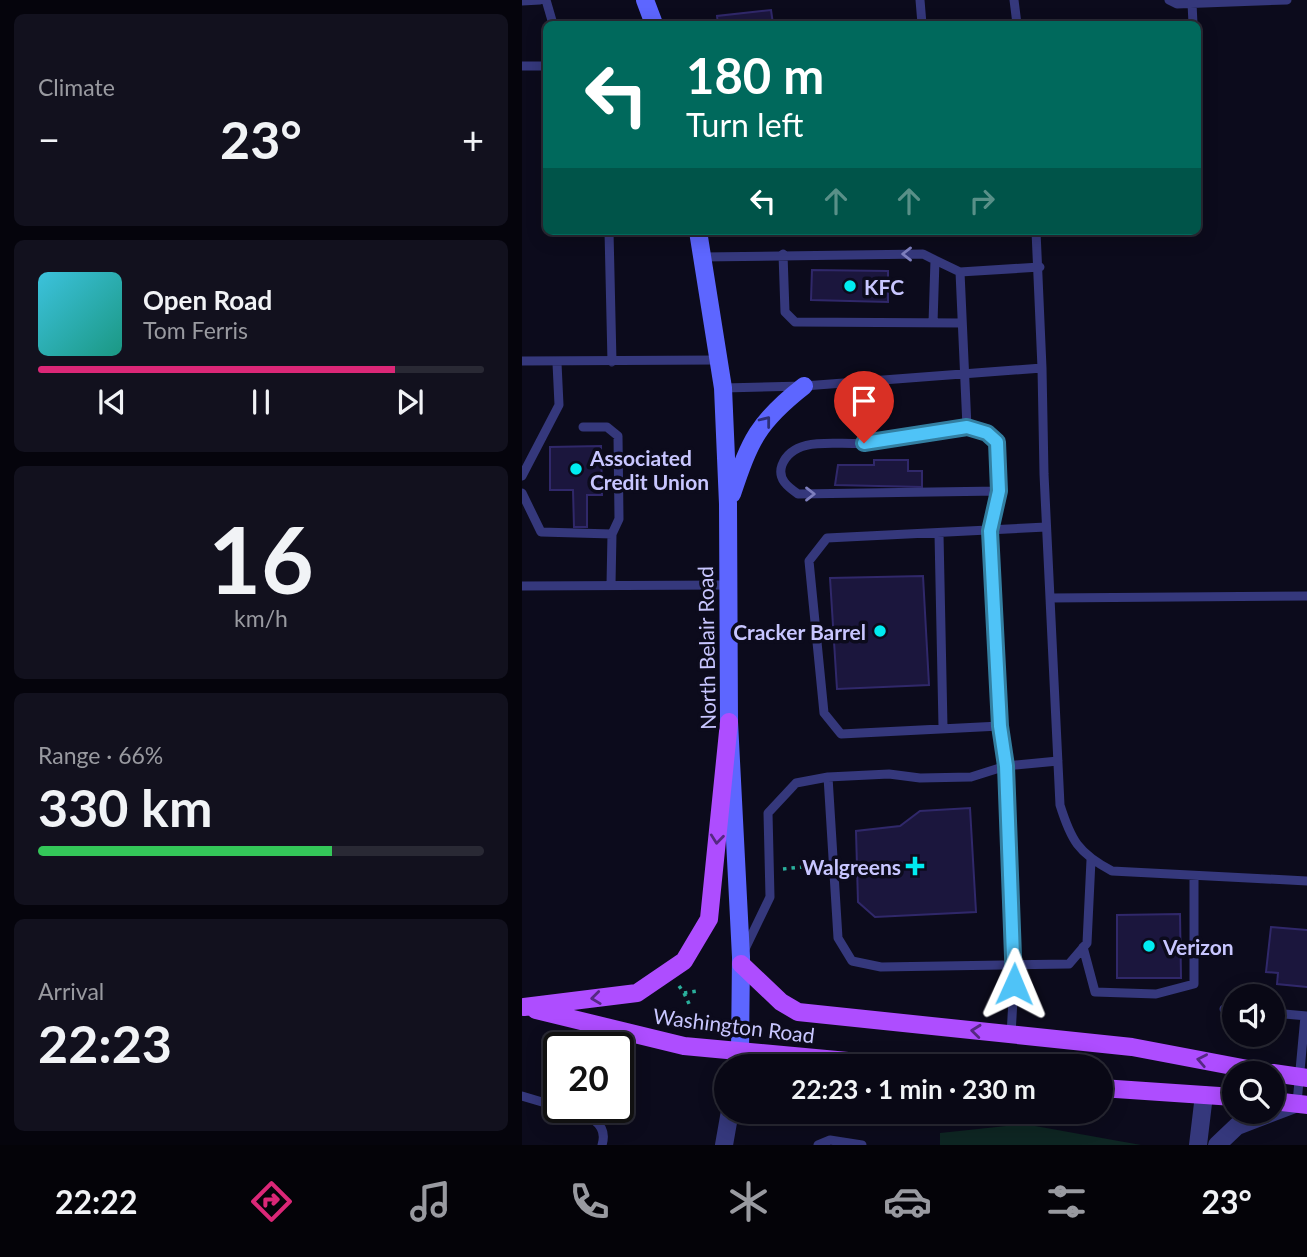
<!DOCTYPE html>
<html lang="en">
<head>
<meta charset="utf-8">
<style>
  body { margin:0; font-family:Lato,sans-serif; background:#12111e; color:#f1f3f6; height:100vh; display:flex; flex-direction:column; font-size:26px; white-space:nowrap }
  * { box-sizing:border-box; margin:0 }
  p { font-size:23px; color:#999aa0 }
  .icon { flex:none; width:38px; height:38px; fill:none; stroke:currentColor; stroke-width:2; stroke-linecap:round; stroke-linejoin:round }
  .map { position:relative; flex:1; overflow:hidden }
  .side { display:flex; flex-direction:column; gap:14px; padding:14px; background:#05040c; width:522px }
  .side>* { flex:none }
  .banner { position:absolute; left:21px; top:21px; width:658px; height:214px; border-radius:10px; box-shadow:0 4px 18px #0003,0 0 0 2px #292934; background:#00695c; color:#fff; overflow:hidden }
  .controls { position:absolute; left:700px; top:984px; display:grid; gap:14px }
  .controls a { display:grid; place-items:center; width:63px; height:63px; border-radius:50%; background:#090815; box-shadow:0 4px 18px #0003,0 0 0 2px #292934; font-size:35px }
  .speed { position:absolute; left:21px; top:1032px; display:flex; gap:14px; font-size:35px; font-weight:700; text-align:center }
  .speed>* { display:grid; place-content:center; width:91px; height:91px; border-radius:50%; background:#090815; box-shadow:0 4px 18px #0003,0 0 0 2px #292934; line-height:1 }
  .speed .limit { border:4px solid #111; border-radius:10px; background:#fff; color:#111 }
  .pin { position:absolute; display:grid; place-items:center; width:60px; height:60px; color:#fff; margin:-72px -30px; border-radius:50% 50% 50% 0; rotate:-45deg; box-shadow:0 0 7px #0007 }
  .pin .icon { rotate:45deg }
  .me { position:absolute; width:77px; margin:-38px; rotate:1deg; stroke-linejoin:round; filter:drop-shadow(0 0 5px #0008) }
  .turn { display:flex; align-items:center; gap:24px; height:147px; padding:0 28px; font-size:32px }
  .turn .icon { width:91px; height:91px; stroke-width:2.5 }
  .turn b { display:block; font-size:49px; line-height:60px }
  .lanes { display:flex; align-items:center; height:66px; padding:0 28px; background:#0003; justify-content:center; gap:35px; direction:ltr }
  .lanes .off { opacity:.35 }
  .big { font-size:52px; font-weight:700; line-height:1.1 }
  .side .widget { flex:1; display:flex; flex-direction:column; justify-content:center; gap:10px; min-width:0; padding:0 24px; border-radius:10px; background:#12111e }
  .side .dial { align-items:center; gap:0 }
  .dial b { font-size:91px; line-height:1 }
  .song { display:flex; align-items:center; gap:21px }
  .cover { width:84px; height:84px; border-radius:10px; background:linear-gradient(135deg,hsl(190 70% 55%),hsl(170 70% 35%)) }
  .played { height:7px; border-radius:4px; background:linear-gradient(90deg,#db2777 80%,#292934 80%) }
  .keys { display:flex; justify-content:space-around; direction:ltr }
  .heat { display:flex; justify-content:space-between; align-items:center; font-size:38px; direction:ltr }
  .charge { height:10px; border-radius:5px; background:linear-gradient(90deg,#34c759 66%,#292934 0) }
  .trip { position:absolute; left:192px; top:1054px; width:399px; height:70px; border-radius:35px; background:#090815; box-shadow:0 4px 18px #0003,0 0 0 2px #292934; font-weight:700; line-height:70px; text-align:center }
  .dock { display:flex; height:112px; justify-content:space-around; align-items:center; background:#040308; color:#999aa0 }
  .dock .icon { width:49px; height:49px }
  .dock .selected { color:#db2777 }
  .dock b { font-size:32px; color:#f1f3f6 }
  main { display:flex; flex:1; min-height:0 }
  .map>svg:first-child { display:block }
  .green { fill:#0e2623 }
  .building { fill:#1b163d; stroke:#30286a; stroke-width:2 }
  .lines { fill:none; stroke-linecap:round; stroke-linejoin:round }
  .path { stroke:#2aaf9c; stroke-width:3.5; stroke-dasharray:3.5 5; stroke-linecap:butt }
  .service { stroke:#35387c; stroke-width:9 }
  .tertiary { stroke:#35387c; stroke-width:18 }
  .secondary { stroke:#5d66ff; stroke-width:18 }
  .primary { stroke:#ae4dff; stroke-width:18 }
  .oneway { stroke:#7e7fbe }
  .oneway2 { stroke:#2c2f77 }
  .oneway3 { stroke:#552982 }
  .route-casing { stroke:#337fa1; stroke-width:18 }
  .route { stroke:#4fc3f7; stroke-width:12 }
  .poi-dot { fill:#00ecf1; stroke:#0c0b1c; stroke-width:2.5 }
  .labels { text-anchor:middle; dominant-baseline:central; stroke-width:7; stroke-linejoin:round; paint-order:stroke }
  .poi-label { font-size:21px; font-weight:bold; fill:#c8c6ff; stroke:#0c0b1c; text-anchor:start }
  .street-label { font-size:21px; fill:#c8c6ff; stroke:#0c0b1c }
</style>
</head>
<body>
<main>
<section class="side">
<div class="widget"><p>Climate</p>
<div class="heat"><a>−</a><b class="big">23°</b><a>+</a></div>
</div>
<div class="widget">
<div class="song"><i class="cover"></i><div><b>Open Road</b><p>Tom Ferris</p></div></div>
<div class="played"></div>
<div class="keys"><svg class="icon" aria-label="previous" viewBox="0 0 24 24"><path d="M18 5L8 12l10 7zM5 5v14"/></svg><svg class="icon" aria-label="pause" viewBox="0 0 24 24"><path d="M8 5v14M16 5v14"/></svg><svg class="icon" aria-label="next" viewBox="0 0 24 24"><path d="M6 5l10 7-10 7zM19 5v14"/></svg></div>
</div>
<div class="widget dial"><b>16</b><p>km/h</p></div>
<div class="widget"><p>Range · 66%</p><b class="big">330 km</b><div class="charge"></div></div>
<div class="widget"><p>Arrival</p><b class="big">22:23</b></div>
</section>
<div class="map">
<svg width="786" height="1145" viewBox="0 0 786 1145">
  <rect width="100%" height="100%" fill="#0c0b1c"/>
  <!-- green -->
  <path class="green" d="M502,1124L619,1145H418V1133Z"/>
  <!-- building -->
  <path class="building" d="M249,10L251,24H196L195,16Z
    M290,270L366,271V302L289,300Z
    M79,446L80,495H65V527H52L51,490H28V447Z
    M352,460H386V471H400V487L313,485L316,465H352Z
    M401,576L407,685L315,689L308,578Z
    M448,808L454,912L353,917L336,902L334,831L378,826L398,811Z
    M658,914L659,978H595V915Z
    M749,927L786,930V987L755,984L756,973L744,972Z"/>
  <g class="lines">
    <!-- path -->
    <path class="path" d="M261,869L299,865
      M157,986L162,993L176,991
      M162,993L169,1008"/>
    <!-- service -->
    <path class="service" d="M24,0L31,24
      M398,0L400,24
      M492,0L495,24
      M647,0L655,4L765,0
      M0,1L18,0
      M670,3L671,24
      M0,66H24
      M87,231L90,362
      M261,254L263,312L273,322L440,323
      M180,257L401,254L413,260L411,323
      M413,260L438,272L518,267
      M438,272L445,427L465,433L475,442L477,491L469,532L493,964L489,1035
      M0,361L196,360
      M520,368L522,474L538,805C549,840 556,853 590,871L786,881
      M201,388L282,386L520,368L514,231
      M61,427H85L96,436L97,519L90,534L89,584
      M445,427C411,433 377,440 343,443C317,446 272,434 260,465C255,479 266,487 276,494L477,491
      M0,476L37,405L35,363
      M0,493L19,532L90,534
      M417,534L421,727
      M0,586L204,585
      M528,598L786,596
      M478,726L319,734L302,713L287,561L305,538L524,527
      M306,777L316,938L330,961L359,967L547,964L565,943L569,860
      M561,947L573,992L634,994L672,984V876
      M222,951L248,897L246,813L274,783L306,777L367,774L398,778L449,777L484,766L536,761
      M702,1009L712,1010
      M751,1013L786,1016
      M0,1096L37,1107
      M775,1103L783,1016
      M40,1108C59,1114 88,1119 80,1145
      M296,1145L308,1140L340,1145"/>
    <!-- tertiary -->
    <path class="tertiary" d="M202,1145L208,1111
      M676,1145L682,1095
      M695,1145L715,1126L775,1103"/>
    <!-- secondary -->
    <path class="secondary" d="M123,0L132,24
      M176,231L201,388L206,504L207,722L219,957L218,1051
      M210,494C228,440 236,422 282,386"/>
    <!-- primary -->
    <path class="primary" d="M219,964L259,1002L276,1012L610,1047L747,1073
      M2,1007L115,993L162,961L187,919L207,722
      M14,1010L162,1046L380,1066
      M751,1073L786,1078
      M579,1088L712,1097
      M751,1101L786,1105"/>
  </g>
  <!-- one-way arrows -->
  <defs><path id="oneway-chevron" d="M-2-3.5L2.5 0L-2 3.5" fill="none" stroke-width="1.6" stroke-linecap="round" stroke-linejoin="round" transform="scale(1.75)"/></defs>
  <g class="oneway">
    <use href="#oneway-chevron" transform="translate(385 254) rotate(-180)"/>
    <use href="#oneway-chevron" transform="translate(288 494)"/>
  </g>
  <use class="oneway2" href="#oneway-chevron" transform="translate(244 421) rotate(-52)"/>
  <g class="oneway3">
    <use href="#oneway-chevron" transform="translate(195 839) rotate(96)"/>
    <use href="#oneway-chevron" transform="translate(74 998) rotate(173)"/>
    <use href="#oneway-chevron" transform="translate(454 1031) rotate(-174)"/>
    <use href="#oneway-chevron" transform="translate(680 1060) rotate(-169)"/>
  </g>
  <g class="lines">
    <!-- route casing -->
    <g class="route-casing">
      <path id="route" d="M342,443L445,427L465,433L475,442L477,491L468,531L478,726L484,766L492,984"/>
    </g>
    <!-- route -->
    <use href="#route" class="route"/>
  </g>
  <!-- markers -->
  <g class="poi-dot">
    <circle cx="328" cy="286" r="7"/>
    <circle cx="54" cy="469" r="7"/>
    <circle cx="358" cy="631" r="7"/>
    <path d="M389.5 855.5h7v7h7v7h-7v7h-7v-7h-7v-7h7z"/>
    <circle cx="627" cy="946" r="7"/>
  </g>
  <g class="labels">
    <!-- poi labels -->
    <g class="poi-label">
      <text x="342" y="286">KFC</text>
      <text x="68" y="457">Associated<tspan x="68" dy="24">Credit Union</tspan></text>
      <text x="344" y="631" text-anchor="end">Cracker Barrel</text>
      <text x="379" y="866" text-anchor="end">Walgreens</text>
      <text x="641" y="946">Verizon</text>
    </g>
    <!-- street labels -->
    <g class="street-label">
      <text transform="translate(184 648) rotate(-91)">North Belair Road</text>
      <text transform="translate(212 1025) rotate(7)">Washington Road</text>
    </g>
  </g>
</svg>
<div class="controls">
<a><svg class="icon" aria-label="sound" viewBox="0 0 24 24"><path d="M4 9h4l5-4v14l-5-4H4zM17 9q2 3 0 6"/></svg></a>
<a><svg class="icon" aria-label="search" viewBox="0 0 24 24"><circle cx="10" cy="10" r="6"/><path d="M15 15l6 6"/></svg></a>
</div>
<div class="speed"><div class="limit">20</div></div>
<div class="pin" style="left:342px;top:443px;background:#d93025"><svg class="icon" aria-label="arrive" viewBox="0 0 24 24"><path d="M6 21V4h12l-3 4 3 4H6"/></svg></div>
<svg class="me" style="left:492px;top:984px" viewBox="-20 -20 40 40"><path d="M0-17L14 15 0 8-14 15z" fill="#4fc3f7" stroke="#fff" stroke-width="4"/></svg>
<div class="trip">22:23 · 1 min · 230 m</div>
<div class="banner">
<div class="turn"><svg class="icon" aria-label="left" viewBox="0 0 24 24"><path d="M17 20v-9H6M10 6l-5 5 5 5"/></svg><div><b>180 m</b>Turn left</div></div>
<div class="lanes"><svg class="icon" aria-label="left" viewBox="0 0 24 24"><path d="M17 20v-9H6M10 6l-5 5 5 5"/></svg><svg class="icon off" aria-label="ahead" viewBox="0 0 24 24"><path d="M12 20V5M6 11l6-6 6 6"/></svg><svg class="icon off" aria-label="ahead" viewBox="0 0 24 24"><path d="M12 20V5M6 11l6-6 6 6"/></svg><svg class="icon off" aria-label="right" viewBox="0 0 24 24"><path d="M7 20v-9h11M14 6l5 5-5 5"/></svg></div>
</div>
</div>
</main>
<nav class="dock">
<b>22:22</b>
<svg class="icon selected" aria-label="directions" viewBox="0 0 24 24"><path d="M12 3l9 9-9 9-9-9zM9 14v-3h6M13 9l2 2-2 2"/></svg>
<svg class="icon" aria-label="music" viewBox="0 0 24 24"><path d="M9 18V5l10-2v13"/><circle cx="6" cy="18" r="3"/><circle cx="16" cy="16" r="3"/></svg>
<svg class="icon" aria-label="phone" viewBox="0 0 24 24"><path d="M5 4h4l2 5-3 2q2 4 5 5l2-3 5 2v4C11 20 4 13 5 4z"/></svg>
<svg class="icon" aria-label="climate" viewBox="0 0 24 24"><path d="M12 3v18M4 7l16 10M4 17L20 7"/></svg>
<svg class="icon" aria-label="car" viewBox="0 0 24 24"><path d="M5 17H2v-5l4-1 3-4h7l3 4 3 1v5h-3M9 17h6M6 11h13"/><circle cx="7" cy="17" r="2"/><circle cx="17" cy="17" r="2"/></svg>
<svg class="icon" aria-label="filters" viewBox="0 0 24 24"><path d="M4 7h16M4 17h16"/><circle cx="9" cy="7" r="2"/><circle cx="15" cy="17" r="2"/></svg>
<b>23°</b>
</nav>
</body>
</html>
